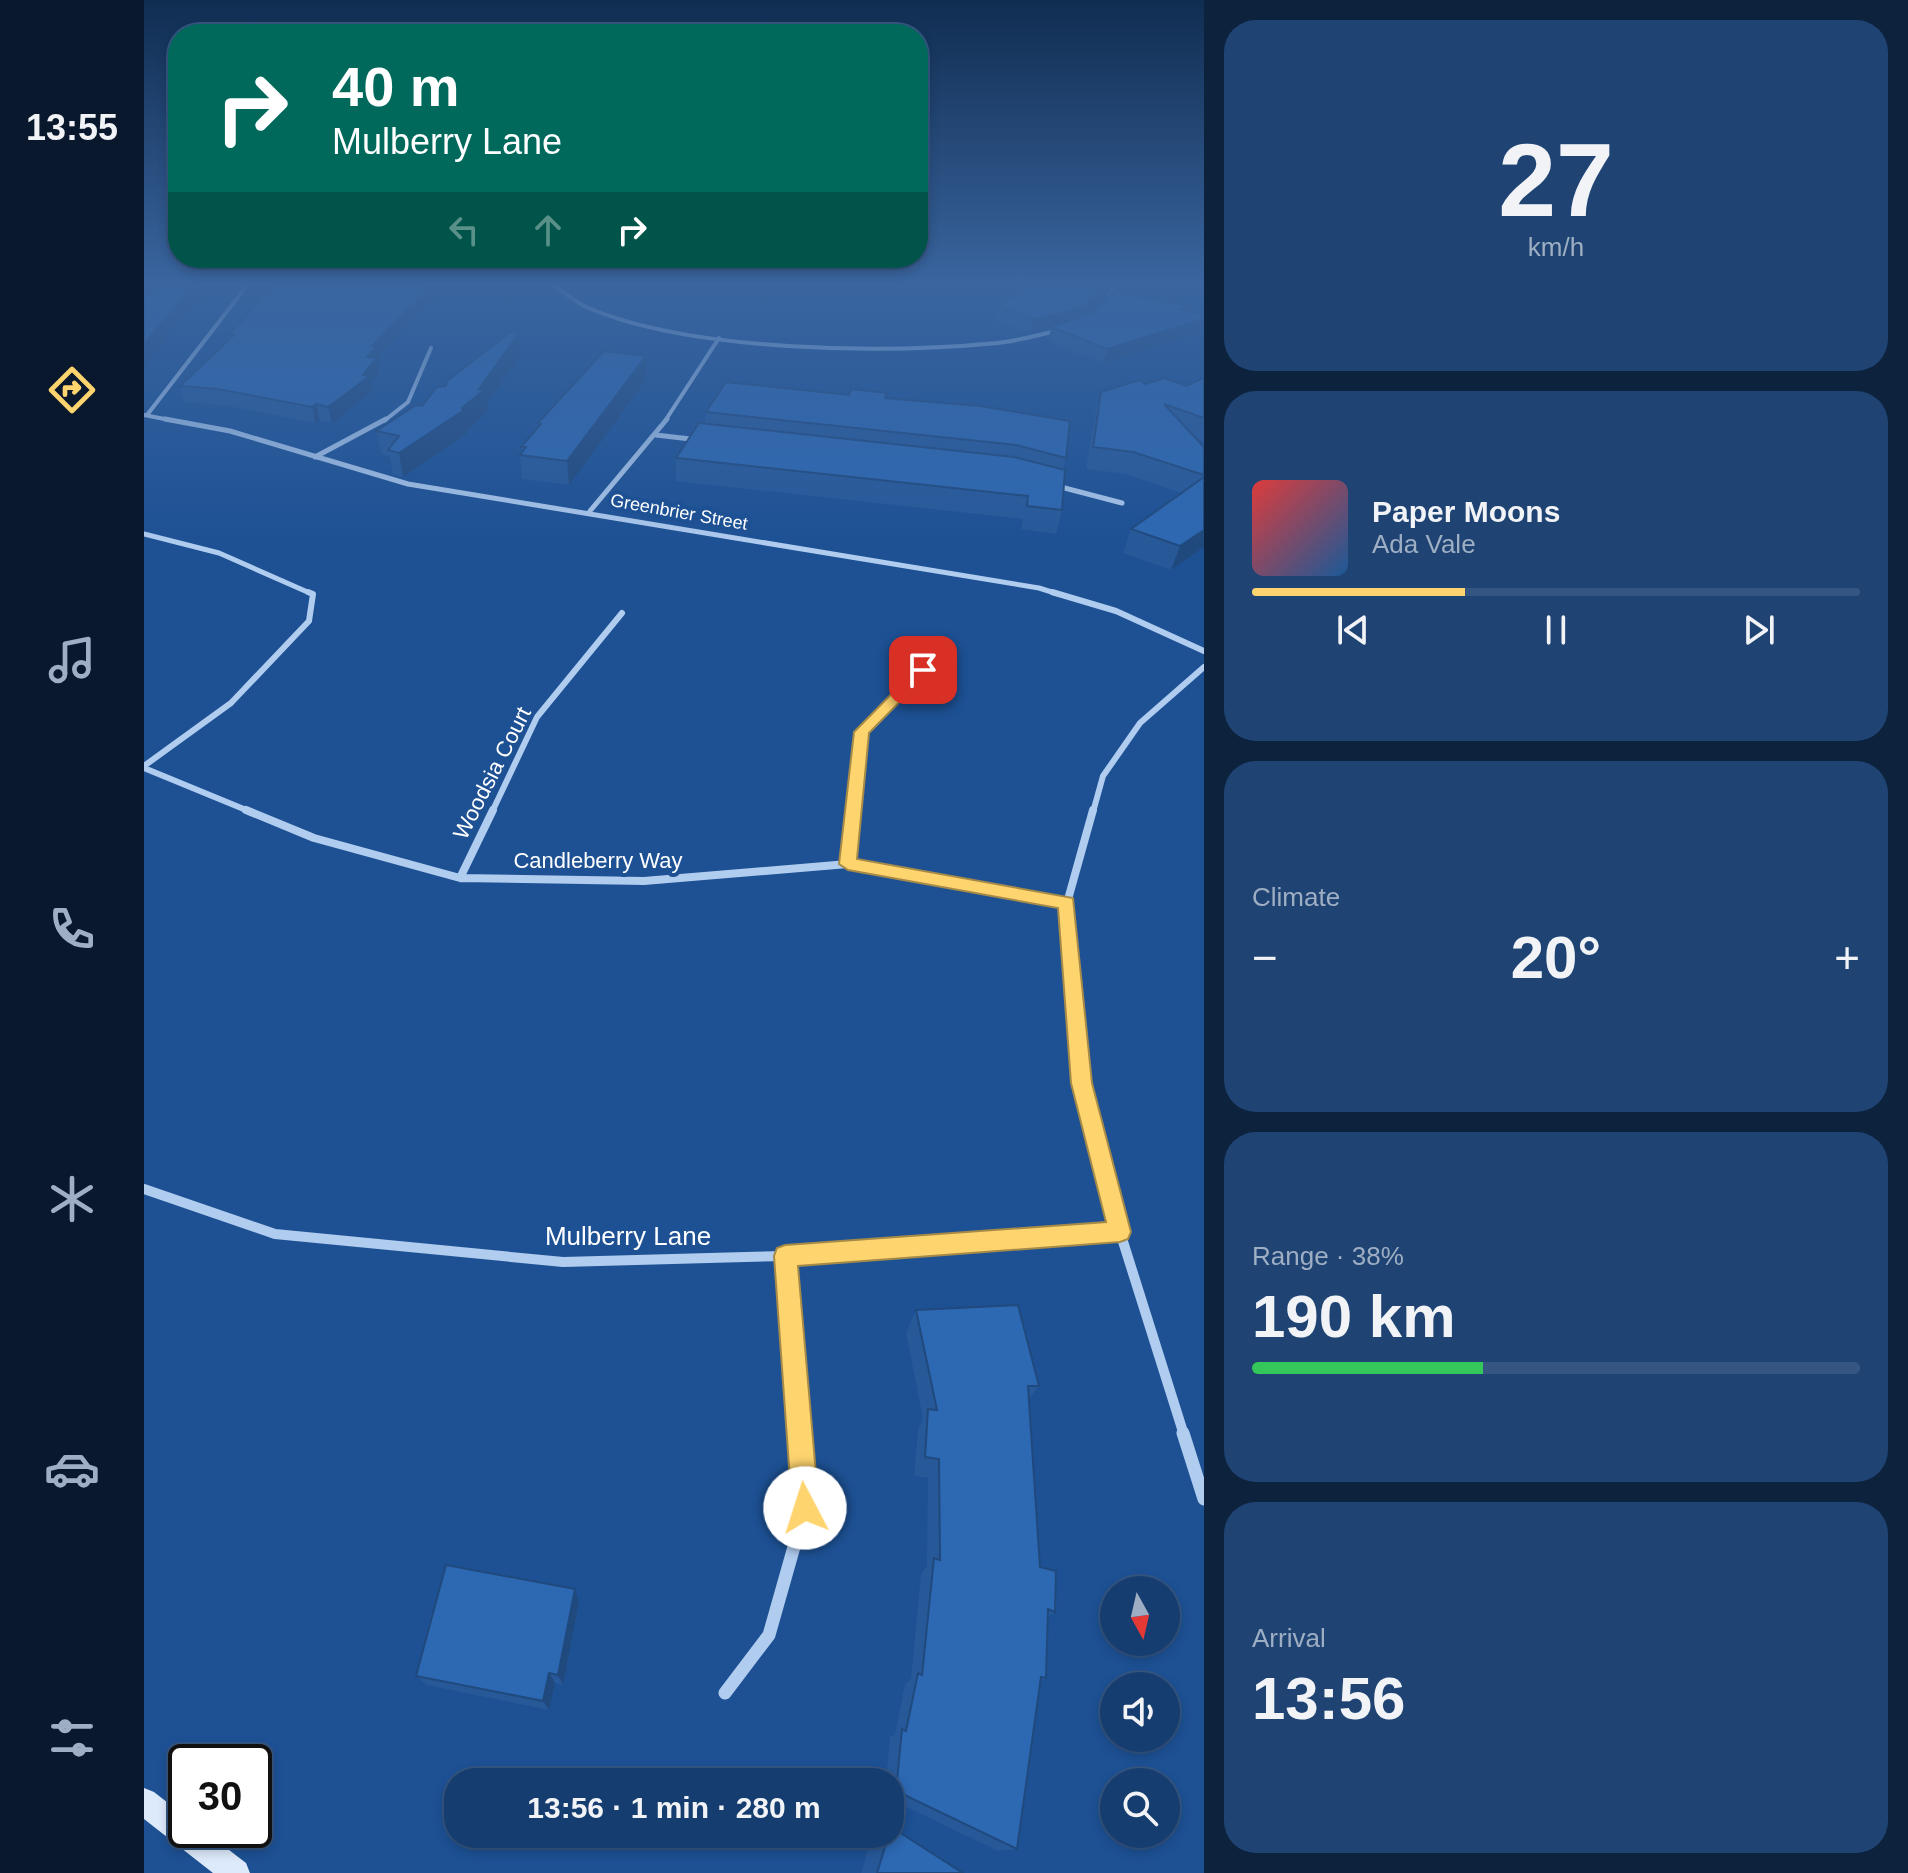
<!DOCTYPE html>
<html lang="en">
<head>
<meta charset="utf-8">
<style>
  body { margin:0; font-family:Arial,sans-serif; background:#1f4474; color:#f1f3f6; height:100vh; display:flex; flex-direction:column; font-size:30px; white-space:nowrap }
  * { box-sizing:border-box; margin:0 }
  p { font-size:26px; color:#9eaec3 }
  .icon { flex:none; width:44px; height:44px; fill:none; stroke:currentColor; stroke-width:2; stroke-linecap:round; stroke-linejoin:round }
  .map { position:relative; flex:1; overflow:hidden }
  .sheet { display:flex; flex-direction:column; gap:20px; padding:20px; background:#0c223d; width:704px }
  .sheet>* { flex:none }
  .guide { position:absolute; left:24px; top:24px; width:760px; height:244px; border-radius:32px; box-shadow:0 4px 12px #0003,0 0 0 2px #355682; background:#00695c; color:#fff; overflow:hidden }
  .needle { width:52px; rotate:172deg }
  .tools { position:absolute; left:956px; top:1576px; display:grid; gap:16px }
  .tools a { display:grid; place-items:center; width:80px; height:80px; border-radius:50%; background:#163d6f; box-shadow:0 4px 12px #0003,0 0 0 2px #355682; font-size:40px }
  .speed { position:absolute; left:24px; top:1744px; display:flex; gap:16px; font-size:40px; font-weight:700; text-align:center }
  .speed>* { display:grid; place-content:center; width:104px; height:104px; border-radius:50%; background:#163d6f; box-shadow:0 4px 12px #0003,0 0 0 2px #355682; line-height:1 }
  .speed .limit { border:4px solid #111; border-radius:12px; background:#fff; color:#111 }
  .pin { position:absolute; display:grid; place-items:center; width:68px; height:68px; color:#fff; margin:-34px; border-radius:16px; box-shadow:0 4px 12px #0006 }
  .me { position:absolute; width:88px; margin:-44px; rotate:355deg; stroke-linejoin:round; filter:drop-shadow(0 0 6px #0008) }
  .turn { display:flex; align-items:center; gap:28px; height:168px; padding:0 32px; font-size:36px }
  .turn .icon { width:104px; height:104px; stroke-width:2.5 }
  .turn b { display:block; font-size:56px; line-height:68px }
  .lanes { display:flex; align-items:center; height:76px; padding:0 32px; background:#0003; justify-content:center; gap:40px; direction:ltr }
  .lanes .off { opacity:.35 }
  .big { font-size:60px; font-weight:800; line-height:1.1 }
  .sheet .tile { flex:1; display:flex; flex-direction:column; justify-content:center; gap:12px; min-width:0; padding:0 28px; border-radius:32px; background:#1f4474 }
  .sheet .dial { align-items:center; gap:0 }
  .dial b { font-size:104px; line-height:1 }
  .song { display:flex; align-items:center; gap:24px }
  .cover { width:96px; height:96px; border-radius:12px; background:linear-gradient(135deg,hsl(0 70% 55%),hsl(210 70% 35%)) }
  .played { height:8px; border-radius:4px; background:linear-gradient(90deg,#fed46f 35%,#355682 35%) }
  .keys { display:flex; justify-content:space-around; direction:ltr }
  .heat { display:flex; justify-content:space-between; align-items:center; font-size:44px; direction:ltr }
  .charge { height:12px; border-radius:6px; background:linear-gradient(90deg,#34c759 38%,#355682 0) }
  .trip { position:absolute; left:300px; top:1768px; width:460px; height:80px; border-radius:32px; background:#163d6f; box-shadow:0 4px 12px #0003,0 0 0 2px #355682; font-weight:800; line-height:80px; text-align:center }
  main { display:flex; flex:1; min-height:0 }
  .tabs { display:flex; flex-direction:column; width:144px; justify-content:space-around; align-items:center; background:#09182c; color:#9eaec3 }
  .tabs .icon { width:56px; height:56px }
  .tabs .current { color:#fed46f }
  .tabs b { font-size:36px; color:#f1f3f6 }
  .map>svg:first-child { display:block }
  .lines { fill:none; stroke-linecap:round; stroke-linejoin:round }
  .street-far5 { stroke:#b0ccef; stroke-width:4 }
  .street-far4 { stroke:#b0ccef; stroke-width:5 }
  .street-far3 { stroke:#b0ccef; stroke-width:6 }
  .street-far2 { stroke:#b0ccef; stroke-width:8 }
  .street-far1 { stroke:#b0ccef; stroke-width:10 }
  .street { stroke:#b0ccef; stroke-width:13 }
  .secondary { fill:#ddeafb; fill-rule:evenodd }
  .wall { fill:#275999 }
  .shaded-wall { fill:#20497d }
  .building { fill:#2d68b2; stroke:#20497d; stroke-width:2 }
  .route { fill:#fed46f; stroke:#a58a48; stroke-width:2 }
  .labels { text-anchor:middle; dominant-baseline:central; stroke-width:8; stroke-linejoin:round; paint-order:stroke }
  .far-street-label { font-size:18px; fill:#fff; stroke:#1d5194 }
  .street-label { font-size:22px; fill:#fff; stroke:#1d5194 }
  .near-street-label { font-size:26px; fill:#fff; stroke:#1d5194 }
</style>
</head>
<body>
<main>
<nav class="tabs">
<b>13:55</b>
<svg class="icon current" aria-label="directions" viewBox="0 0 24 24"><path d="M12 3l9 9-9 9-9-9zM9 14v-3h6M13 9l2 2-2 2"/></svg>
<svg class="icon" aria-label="music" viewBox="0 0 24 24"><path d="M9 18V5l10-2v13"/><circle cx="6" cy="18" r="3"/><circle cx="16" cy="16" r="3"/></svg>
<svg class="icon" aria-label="phone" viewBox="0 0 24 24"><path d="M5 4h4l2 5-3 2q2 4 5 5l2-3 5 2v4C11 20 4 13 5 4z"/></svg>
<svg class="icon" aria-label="climate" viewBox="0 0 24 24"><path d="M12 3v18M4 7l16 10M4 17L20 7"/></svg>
<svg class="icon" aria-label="car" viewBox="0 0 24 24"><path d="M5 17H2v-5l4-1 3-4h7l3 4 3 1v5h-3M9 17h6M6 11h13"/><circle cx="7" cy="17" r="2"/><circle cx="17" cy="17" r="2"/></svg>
<svg class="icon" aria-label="filters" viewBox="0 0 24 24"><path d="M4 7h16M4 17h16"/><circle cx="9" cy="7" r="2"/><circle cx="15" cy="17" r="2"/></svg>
</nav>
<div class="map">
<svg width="1060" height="1873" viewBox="0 0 1060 1873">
  <rect width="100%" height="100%" fill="#1d5194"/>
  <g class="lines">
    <!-- street-far5 -->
    <path class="street-far5" d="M407,283C418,291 430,301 442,307C546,352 740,354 853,343C873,341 893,335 913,331
      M964,301L970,283
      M0,415L31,421
      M3,415L105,283
      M240,421L264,402L287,348
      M521,421L575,338"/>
    <!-- street-far4 -->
    <path class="street-far4" d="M21,419L86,431L264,484L895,588L914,594
      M512,435L555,440
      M171,457L242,419
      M913,486L978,503
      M446,511L523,419
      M0,534L75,553L168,594"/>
    <!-- street-far3 -->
    <path class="street-far3" d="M908,592L972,611L1060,651
      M0,766L87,703L165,621L169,594L164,592
      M0,768L107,812
      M348,812L393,717L478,613
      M710,812L718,732L799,649
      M949,812L959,776L996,723L1060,667"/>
    <!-- street-far2 -->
    <path class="street-far2" d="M102,810L170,838L316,878L500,881L704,864L923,903
      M704,864L710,810
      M316,878L349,810
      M938,1087L923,903L949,810"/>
    <!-- street-far1 -->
    <path class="street-far1" d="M938,1085L976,1232L1040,1435
      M0,1189L131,1234L419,1262L641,1256L976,1232
      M641,1256L655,1435"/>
    <!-- street -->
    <path class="street" d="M1039,1433L1060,1499
      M581,1693L625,1635L661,1508L655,1433"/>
    <!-- secondary -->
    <path class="secondary" d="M0,1788L10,1792L42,1817V1830H59L102,1863L106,1873H69L0,1819Z"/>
  </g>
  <!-- wall -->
  <path class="wall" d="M131,283H293L294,294L235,357L236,361L233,364L235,373L228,383L229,391L188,423L176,420L171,423L79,405L41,402L36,386L86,339L85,335Z
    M956,303L942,314L1044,306L1042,311L959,363L904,341L907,329L886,333L851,319L854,306Z
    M376,356L343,404L344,412L323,430V433L259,477L249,474L246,457L237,454L232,431L278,406L302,386Z
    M502,356L503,379L425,485L378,479L376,455L378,452L377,447L394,427V423Z
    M1060,378V442L1054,440L1060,447V547L1027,570L979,553L987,529L1037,493L982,474L942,469L951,414L957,392L1042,386Z
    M743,393L742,398L922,458L919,469L918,510L912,534L877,529L879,519L532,481V458L561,424L562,412L705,395Z
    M772,1310L895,1386L885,1399L896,1567L911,1612L904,1617L902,1678L896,1682L873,1849L854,1851L746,1799V1782H742L746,1737L751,1734L761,1684L767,1679L777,1574L783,1566L784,1478L770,1476L774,1430L779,1419L762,1333Z
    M431,1589L435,1602L419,1685L411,1683L405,1710L283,1685L272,1676Z
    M729,1834H746L819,1873H717Z"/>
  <!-- shaded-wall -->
  <path class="shaded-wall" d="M54,283H73L51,304L0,366V344L46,290Z
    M290,283H293L294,294L235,357L236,361L233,364L235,373L228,383L229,391L188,423L184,407L219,375L223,357L228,346Z
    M959,289L956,303L935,321L907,327V329L886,333L889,319Z
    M1060,319V332L959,363L963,349Z
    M374,335L376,356L343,404L344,412L323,430V433L259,477L255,453L318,408L335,389Z
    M502,356L503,379L425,485L423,461Z
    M172,404L176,420L171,423L168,407Z
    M1060,530V547L1027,570L1036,546Z
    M431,1589L435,1602L419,1685L414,1675Z
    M405,1673L411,1683L405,1710L399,1701Z"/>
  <!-- building -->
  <path class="building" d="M15,283H54L46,290L0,344V298Z
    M131,283H290L228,346H233L223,357L232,358L219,375L226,376L184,407L172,404L168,407L74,389L36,386L90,335H85Z
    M887,283H928L959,289L938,307L899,318L889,319L854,306Z
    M970,291L1044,306L1039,310L1060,314V319L963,349L907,327L950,312Z
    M369,330L374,335L335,389H341L318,408L320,410L255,453L244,450L255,436L232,431L272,405L278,406L293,387L302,386L303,381Z
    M460,351L502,356L423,461L376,455L382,447H377L397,424L394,423Z
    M1021,378L1042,386L1060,378V418L1020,404L1060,447V475L989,452L949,447L957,392L996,380L1001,384Z
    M582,382L705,395L707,389L743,393L741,398L836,406L926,421L922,458L872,445L562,412Z
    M555,423L870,457L921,470L918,510L883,506L884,496L532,458Z
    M1060,477V530L1036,546L987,529Z
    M874,1305L895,1386H884L896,1567L912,1571L911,1612L904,1609L902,1678L897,1677L873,1849L752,1791L758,1729L762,1731L774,1673L778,1675L790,1558L796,1560L795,1459L781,1457L784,1409L793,1410L772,1310Z
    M302,1565L431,1589L414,1675L405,1673L399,1701L272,1676Z
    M747,1827L819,1873H733L745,1834H746Z"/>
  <!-- sky -->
  <linearGradient id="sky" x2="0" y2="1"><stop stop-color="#102d51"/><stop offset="0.52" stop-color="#3a659f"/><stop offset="1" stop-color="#3a659f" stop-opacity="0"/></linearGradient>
  <rect width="1060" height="545" fill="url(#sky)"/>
  <!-- route -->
  <path class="route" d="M779,666L784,667V673L725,733L713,859L929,898L948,1083L987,1232L984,1239L976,1242L654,1266L675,1508L671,1517L661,1521L652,1517L648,1508L630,1256L633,1248L641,1245L962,1222L927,1083L914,908L704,870L695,864L710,732L774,667Z"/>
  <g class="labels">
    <!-- far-street labels -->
    <g class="far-street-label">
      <text transform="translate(535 512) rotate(10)">Greenbrier Street</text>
    </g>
    <!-- street labels -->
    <g class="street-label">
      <text transform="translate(348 773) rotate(-63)">Woodsia Court</text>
      <text x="454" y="860">Candleberry Way</text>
    </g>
    <!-- near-street labels -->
    <g class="near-street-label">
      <text x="484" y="1236">Mulberry Lane</text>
    </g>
  </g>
</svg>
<div class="tools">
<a><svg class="needle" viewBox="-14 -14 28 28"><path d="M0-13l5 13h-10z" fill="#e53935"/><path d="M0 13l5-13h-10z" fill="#9eaec3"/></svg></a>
<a><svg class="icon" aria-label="sound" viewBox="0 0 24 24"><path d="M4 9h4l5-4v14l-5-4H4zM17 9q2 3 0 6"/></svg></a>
<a><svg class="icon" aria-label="search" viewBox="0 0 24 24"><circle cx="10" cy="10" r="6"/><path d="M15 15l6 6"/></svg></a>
</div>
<div class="speed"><div class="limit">30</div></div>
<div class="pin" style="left:779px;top:670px;background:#d93025"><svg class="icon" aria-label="arrive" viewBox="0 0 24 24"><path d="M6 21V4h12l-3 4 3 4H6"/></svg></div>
<svg class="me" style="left:661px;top:1508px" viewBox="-20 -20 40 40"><circle r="19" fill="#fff"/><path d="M0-13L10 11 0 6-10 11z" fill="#fed46f"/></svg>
<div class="trip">13:56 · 1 min · 280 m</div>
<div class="guide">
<div class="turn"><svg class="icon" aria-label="right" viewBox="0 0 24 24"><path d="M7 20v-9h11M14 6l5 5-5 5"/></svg><div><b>40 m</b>Mulberry Lane</div></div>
<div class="lanes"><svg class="icon off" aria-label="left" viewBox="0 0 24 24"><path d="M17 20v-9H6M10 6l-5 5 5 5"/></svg><svg class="icon off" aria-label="ahead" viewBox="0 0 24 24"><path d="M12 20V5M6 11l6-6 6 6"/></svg><svg class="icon" aria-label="right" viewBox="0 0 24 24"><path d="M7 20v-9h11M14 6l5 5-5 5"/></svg></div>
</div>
</div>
<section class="sheet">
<div class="tile dial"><b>27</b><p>km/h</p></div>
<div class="tile">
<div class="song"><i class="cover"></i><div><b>Paper Moons</b><p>Ada Vale</p></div></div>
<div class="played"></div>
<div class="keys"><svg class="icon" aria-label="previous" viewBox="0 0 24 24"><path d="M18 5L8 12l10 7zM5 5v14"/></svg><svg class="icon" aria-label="pause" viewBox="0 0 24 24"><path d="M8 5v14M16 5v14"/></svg><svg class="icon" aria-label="next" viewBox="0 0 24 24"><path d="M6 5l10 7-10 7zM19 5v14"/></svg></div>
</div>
<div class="tile"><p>Climate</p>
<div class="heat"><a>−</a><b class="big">20°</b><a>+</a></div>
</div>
<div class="tile"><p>Range · 38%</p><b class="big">190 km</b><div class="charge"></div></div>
<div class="tile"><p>Arrival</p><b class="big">13:56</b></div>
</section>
</main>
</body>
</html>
